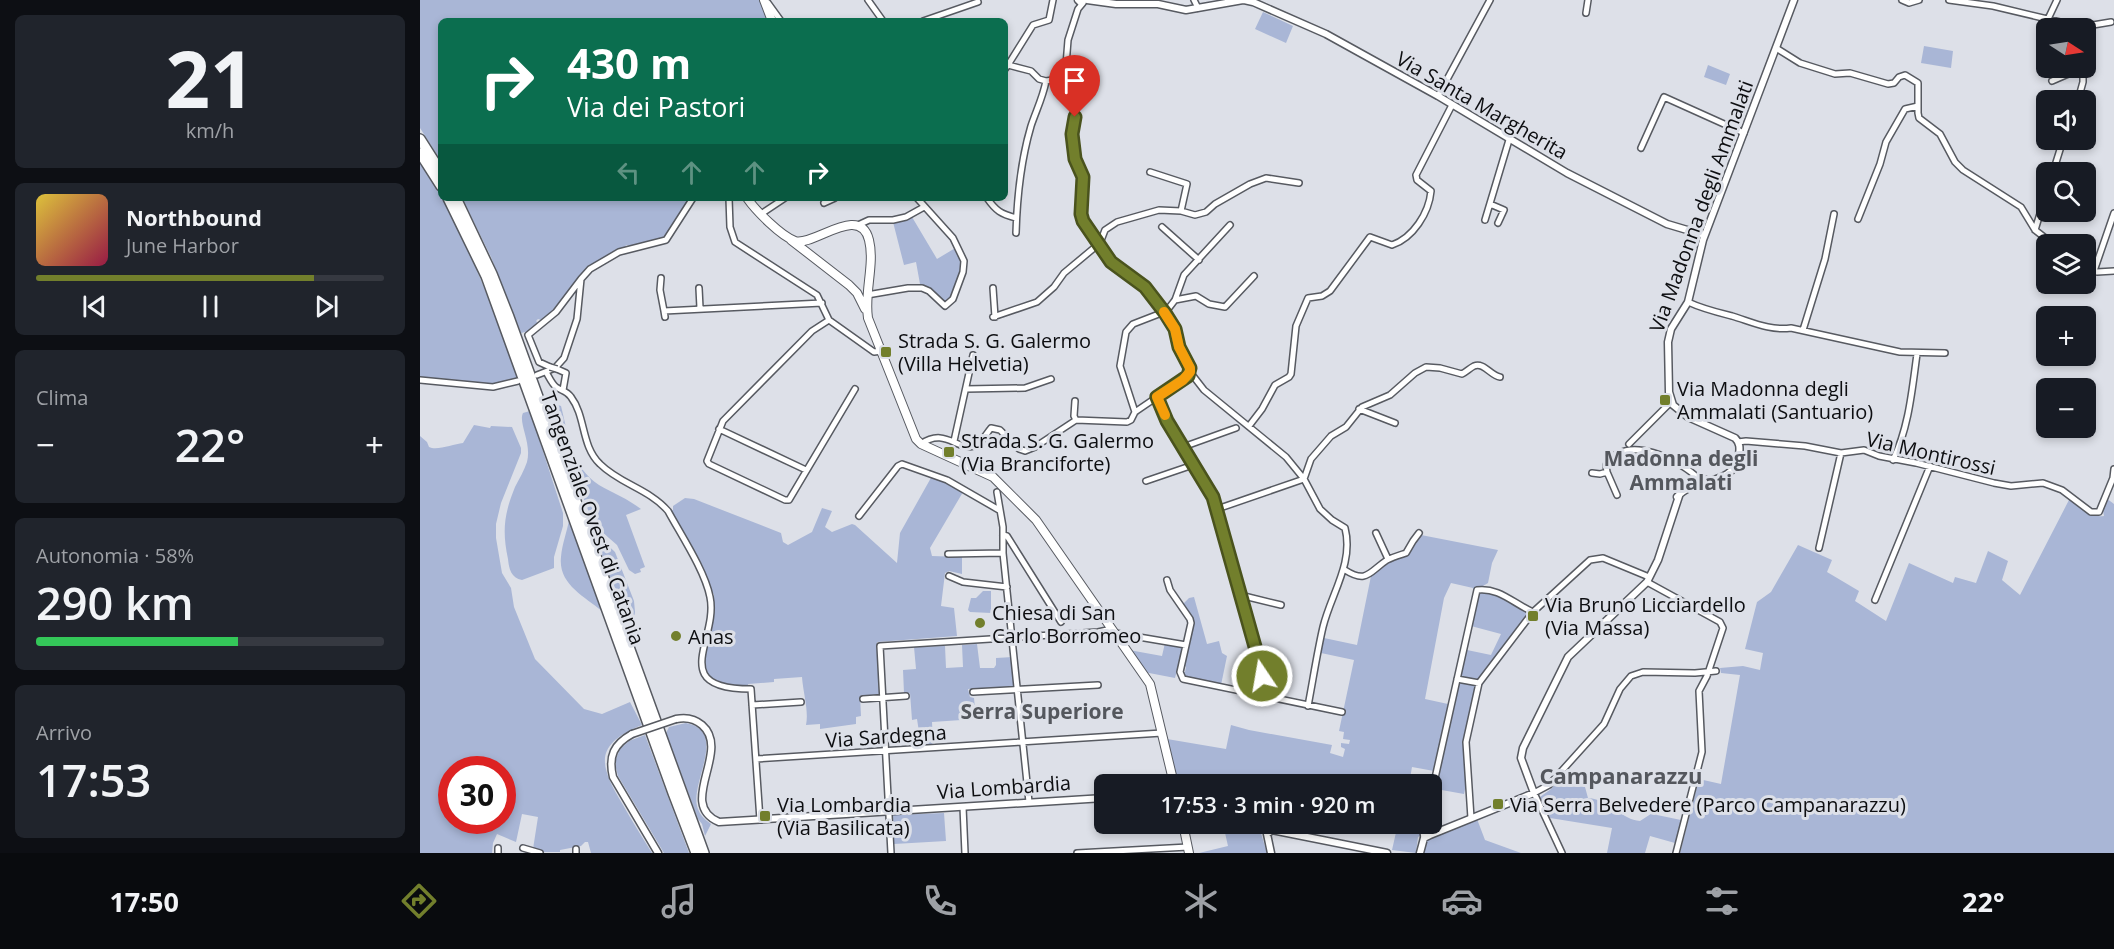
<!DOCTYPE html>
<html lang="it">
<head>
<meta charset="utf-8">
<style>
  body { margin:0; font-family:"Open Sans",sans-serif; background:#20242c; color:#f1f3f6; height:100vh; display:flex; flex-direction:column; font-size:22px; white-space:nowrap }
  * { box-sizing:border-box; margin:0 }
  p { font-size:20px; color:#9ea1a6 }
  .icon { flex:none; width:33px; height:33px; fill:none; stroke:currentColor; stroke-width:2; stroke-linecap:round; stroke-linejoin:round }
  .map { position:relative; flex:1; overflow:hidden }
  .side { display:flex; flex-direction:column; gap:15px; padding:15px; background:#0d0f14; width:420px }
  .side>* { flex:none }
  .guide { position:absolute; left:18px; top:18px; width:570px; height:183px; border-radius:9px; box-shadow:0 3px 9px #0003; background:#0b6e4f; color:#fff; overflow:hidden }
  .needle { width:39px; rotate:102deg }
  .buttons { position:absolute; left:1616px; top:18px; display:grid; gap:12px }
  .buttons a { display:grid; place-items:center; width:60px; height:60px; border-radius:9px; background:#171b24; box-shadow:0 3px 9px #0003; font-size:30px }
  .speed { position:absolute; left:18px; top:756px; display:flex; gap:12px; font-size:30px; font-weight:700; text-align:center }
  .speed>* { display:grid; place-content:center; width:78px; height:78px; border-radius:50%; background:#171b24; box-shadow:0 3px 9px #0003; line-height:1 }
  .speed .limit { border:9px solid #d22; background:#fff; color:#111 }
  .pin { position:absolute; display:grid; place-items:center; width:51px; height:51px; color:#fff; margin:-62px -26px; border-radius:50% 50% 50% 0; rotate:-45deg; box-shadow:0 0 6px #0007 }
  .pin .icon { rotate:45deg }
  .me { position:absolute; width:66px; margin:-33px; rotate:348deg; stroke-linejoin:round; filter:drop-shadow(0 0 4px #0008) }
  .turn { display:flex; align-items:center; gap:21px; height:126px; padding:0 30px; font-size:27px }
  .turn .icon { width:78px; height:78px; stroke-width:2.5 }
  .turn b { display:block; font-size:42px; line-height:51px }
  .lanes { display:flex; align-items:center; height:57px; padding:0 30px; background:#0003; justify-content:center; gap:30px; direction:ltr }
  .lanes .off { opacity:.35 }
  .big { font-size:45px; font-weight:600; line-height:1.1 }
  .side .tile { flex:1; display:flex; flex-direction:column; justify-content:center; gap:9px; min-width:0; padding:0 21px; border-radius:9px; background:#20242c }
  .side .dial { align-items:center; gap:0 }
  .dial b { font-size:78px; line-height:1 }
  .song { display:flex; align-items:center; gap:18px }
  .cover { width:72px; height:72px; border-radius:9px; background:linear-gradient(135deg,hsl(50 70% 55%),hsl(340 70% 35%)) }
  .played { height:6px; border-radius:3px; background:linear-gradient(90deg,#727f2c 80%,#363941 80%) }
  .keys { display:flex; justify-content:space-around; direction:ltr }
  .heat { display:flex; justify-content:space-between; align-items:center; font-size:33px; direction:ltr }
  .charge { height:9px; border-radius:4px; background:linear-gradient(90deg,#34c759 58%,#363941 0) }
  .trip { position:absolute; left:674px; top:774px; width:348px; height:60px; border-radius:9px; background:#171b24; box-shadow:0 3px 9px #0003; font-weight:600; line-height:60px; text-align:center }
  .tab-bar { display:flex; height:96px; justify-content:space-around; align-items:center; background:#090b0e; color:#9ea1a6 }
  .tab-bar .icon { width:42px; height:42px }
  .tab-bar .on { color:#727f2c }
  .tab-bar b { font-size:27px; color:#f1f3f6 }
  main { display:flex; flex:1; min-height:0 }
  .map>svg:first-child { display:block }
  .green { fill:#a9b6d6; fill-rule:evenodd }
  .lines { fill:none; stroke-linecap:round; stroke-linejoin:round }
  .minor-casing { stroke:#575a61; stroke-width:8 }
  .tertiary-casing { stroke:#575a61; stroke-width:9 }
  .secondary-casing { stroke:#575a61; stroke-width:10 }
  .motorway-casing { stroke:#575a61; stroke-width:12 }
  .minor { stroke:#fff; stroke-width:5 }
  .tertiary { stroke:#fff; stroke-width:6 }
  .secondary { stroke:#fff; stroke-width:8 }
  .motorway { stroke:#fff; stroke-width:9 }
  .minor-bridge-casing { stroke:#575a61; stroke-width:8; stroke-linecap:butt }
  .tertiary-bridge-casing { stroke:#575a61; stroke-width:9; stroke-linecap:butt }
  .minor-bridge { stroke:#fff; stroke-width:5 }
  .tertiary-bridge { stroke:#fff; stroke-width:6 }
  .route-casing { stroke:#4a531d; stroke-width:15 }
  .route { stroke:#727f2c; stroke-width:10 }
  .slow { stroke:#f59e0b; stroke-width:10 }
  .poi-dot { fill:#727f2c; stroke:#dde0e8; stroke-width:2 }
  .labels { text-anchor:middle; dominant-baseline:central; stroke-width:6; stroke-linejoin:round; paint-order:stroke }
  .street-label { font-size:20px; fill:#0d0e11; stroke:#dde0e8 }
  .poi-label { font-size:20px; fill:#0d0e11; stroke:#dde0e8; text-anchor:start }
  .neighbourhood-label { font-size:21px; font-weight:bold; fill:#54575d; stroke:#dde0e8 }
  .quarter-label { font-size:22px; font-weight:bold; fill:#54575d; stroke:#dde0e8 }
</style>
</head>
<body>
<main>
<section class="side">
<div class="tile dial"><b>21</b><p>km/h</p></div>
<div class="tile">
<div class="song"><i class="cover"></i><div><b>Northbound</b><p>June Harbor</p></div></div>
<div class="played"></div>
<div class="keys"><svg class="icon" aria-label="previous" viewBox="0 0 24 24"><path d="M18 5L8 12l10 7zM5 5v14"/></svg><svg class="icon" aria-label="pause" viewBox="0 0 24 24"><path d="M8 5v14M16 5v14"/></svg><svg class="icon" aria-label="next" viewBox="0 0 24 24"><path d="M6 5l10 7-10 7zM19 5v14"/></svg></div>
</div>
<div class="tile"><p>Clima</p>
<div class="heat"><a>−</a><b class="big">22°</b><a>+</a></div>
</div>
<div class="tile"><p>Autonomia · 58%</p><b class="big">290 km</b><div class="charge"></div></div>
<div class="tile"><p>Arrivo</p><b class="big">17:53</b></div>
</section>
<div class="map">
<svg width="1694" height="853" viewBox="0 0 1694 853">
  <rect width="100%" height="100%" fill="#dde0e8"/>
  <!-- green -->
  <path class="green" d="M0,0H340L348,21H21V161L0,128Z
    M843,12L873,26L866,43L835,29Z
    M1504,46L1533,51L1531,68L1501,63Z
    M1288,65L1310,74L1306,85L1284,77Z
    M0,161C44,228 71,303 98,379L79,385L0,379Z
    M42,198H272L246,238L210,246L206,245L205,248L175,265L170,264L169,268L154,283L129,315L121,320L118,319L116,321L118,323L109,331L101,333L71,257Z
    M492,217L517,259L537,247C540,253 543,259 543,265C543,276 533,298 524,303L511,289L500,284L496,262L484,265L473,222Z
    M134,404L141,406C148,434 152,468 179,485C193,493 208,499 221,509L206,515L225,567L220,569L221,572L215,574L209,570L197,545L181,531L171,518L129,405Z
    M110,411L143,513V526L134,557V568L102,580C91,578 89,569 88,559C82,531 84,514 95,487C99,479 104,471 107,462C112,443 98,423 103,413Z
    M54,425L70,428L71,426L92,427L101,448V453L81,503L76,524V538L82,573L91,588L94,607L115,659L164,709L182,714L210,702L222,725C173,745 179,765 203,805C212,821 222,837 232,853H171L168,842H165L161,846L140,850V852H124L113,849L118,817L102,814L96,842L77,834L73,843L72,853H0V436L7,442L9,447C17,451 33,444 43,443ZM32,770H82V820H32Z
    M512,476L543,492L510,548L512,556L542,557V574L529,571L525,573L521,606L534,608L537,636L457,642L460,695L440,696L441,716L436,717V724L400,729V724L386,725C389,711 383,692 382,677L354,679V682L328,684V688C278,687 282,667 290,626C292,616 292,605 294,594L292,593L250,511L253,510V506L265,498L274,499L361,533L363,542L368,545L392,532L402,508L412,511L405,527L412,532L432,524L435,525L477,563L480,533Z
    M1650,498C1661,507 1669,518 1684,516L1683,510L1686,498L1694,504V853H1260L1279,779L1301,784L1320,675L1301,673L1300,668L1323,666L1340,670L1343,653L1325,649L1337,602L1351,592L1378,545L1412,560L1407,572L1439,591L1435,601L1466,621L1489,563L1533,583L1535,577L1556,583L1568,551L1588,561L1582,580L1600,595Z
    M149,520L182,611C164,596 138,584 141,557C142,544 147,532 149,520Z
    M174,532L195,552L214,601L215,612L211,638Z
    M1001,535L1078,550L1072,563L1068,583L1056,590L1053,593V588L1031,583L1024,598L1005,699L1028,704L1014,771L992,767L989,784H757L747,739L806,749L811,725L829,730L912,745L910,753L923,757L925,749L921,747V743L929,744L930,740L923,739L924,732L919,731L934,660L901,653L904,638L937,645L951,576L970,562L987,556Z
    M563,591H571V613L550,612L548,610L551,598H556Z
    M1066,591C1081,596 1095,605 1108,613L1059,680L1041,678L1040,674L1047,650L1071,655L1081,634L1051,626L1058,597L1061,592Z
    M774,597L787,644L799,641L802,653L807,656L801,685L764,676L762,672H765L766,667L764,665L773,623L763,604L769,598Z
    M745,643L763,647L755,678L724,672L709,650L742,656Z
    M557,644L560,668H574L576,665V658L593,657L596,687L548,689L550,697L554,698L556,719L512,722L513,744L501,745L497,719L492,720L490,693H484L483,670L496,669L494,647L525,646L526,668L543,667L542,645Z
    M1042,681L1056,686L1045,743L1046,785L1044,794L1016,789L1037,690L1039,682Z
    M266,723C308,731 271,781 277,806C279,814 284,819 291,824L285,836L282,824L278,819L246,733L249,727Z
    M225,735L269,853H244L198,776L196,768V759L200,749L209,741Z
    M1145,773L1165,787L1168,798C1191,800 1202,820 1220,821L1237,810V815L1261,820L1255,843L1230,836L1225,853H1187L1192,828L1130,818L1120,797L1131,789Z
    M524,813L526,841L474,844L473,815Z
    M1057,819L1065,840L1101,853H1002L1005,843L1010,838Z
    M803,824H842L840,830L847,853H779L808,846Z
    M953,824H1003L1000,836L998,837L996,853L972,850L977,828Z"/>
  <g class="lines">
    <!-- minor casing -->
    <g class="minor-casing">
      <path id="minor" d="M448,0L463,21
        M774,0L778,8
        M1482,0L1489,3L1499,0
        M1529,0L1573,6L1661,27V28
        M348,3L361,21
        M663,3L658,9L648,40L645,78L655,117L652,134L655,159L663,177L661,214L665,226L680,243L691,262L725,287L745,313L755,329L759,347L770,367V372L784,390L866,457L884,479L900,509L912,520L925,528C934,563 911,594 903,627C897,653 893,680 888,706
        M1166,13L1168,0
        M1628,19L1637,0
        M503,21L558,2
        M1661,27L1691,22
        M1356,48L1380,63L1415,74L1430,73L1468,84L1474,83L1479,77L1485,75L1498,83V113L1499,118L1520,134L1535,162L1543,170L1601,207L1615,230L1633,244
        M585,65H588L613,25L629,20L633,0
        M585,69L588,65L611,71L619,79L626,81L645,78
        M1632,81L1662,68
        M1018,96L1070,0
        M1658,100L1663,82V68
        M1221,148L1244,97L1324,133
        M730,172L767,184L761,211
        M1633,172L1643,140
        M309,198L310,227L315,242L397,295L409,320L454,352L462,351
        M567,198C576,211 581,214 596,218
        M404,203L415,198
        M1070,204L1084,210L1078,223
        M341,214L365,198
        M1438,219L1460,164L1466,142L1485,109L1498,106
        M1065,220L1089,140
        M436,226L449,220H473L486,217L504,207
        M742,227L779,260
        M1615,230L1626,194
        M596,233C597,198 601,160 611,126C616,111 623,97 626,81
        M1665,266L1677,272L1694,271
        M1674,271L1694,213
        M241,278L240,290L244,311
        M279,288L280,308
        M573,288L575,317
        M447,295L488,288H502L509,291L525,306L533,299L543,272L544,261L533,238L497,198
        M755,300L776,296L789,304L805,307L834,276
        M1268,302C1283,309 1296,312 1312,316C1332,322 1350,331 1371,328L1480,352L1525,353
        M745,313L755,300L764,275L810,225
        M245,317L244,311L402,303
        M573,317L617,302L634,287L644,273L680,243L685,230L697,222L739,210L761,211L775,215L786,212L795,204L830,184L846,178L879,183
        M409,320L392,331L303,421L287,461L289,464L365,500H369L435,389
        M1383,330L1405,259L1414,214
        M130,367L119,362L108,335L136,312L161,279
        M137,369L146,373L143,390
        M126,372C129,377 132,384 136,387C142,391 147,391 151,397C166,417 161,446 180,464C200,484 229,489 248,511C261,535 285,571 290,597C299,639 246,689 331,689L340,820
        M117,375L135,368L144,358L157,319L161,279L170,269L199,252L246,240L273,198
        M0,380L73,387L98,381
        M546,389L605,388L631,379
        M737,397L763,380L770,372
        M655,401L654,416L656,420
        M939,409L975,423
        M715,412L700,366L706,332L713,324L744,312
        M829,426L842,409L855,385L869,377L871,374L876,326L888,298L902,296L910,291L950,237L972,245C993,238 1009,213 1011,191L997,180L996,175L1032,105
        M299,429L386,470
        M534,441L553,355
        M1318,442L1326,441L1385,446L1421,453L1444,450L1459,456L1496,463L1574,483L1591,486L1623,483L1642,490L1671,512H1679L1693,478L1694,469
        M501,444C525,427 537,451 554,446C561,444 566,434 571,428L580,430L599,449L605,451L615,447L656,420L707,422L711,420L715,412L737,397L747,421L793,497L797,509L841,668L839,687L833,694
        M1209,444L1251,402
        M763,447L816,428
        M1473,460C1489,427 1492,390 1497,354
        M1172,473L1180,474L1187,472
        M726,481L773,465
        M577,492L583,527V553L609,802
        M1197,495L1187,472L1186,465C1205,432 1261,460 1280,480
        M797,509L884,479L891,459L911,436L926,427L942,407L970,395L995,373L1006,367L1020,368L1042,374C1046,372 1050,368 1054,366C1064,362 1071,376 1080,377
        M439,516L478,466L482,464L527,480L579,510
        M956,533L968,559
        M583,535L587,536L641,622
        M1399,548L1421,453
        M528,554L583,553
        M925,570C947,584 949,572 967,560C973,557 980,555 986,553L993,541L999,533
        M529,576L543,582L587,587
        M747,580L750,590L770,619L771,623L760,672L763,679L922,712
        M1227,582L1300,622L1303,628L1287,676L1279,691L1282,752L1256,853
        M820,595L861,605
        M1455,600L1510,466
        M695,633L766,645
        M1037,679L1059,683
        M553,692L678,685
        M443,699L486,696
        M332,705L381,702
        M336,759L742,733
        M1011,796L1057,590C1079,587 1094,604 1113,612
        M543,807L545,853
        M1051,818L1046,742L1059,683L1113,612L1170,560L1183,558L1229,577
        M726,824V829
        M1004,838L1003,832L1005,824
        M103,848L120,853
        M78,853V848
        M156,853V849
        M471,853L460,646L678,632L692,629
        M657,853L768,847
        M1142,853L1114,793L1129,785L1184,724L1200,689L1211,676L1223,672L1275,673L1296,671"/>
    </g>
    <!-- tertiary casing -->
    <g class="tertiary-casing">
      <path id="tertiary" d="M658,0L661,3L664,0
        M667,0L696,4H738L766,10L823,0
        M824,0L833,2L906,34L1018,96L1147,173L1247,224L1284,235
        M1257,497C1275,476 1313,488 1319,455C1320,448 1320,443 1315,438L1268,417L1253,405L1249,392L1248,342L1251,329L1268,302L1283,240L1374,0
        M256,719C266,717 274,718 282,725C312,751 256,804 299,822L684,798
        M212,734C194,744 188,756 193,777L238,853
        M851,853L847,834L852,830L967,853
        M1000,853L1004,838L1010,835L1114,793L1101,758L1103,748L1148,657L1227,582L1238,560L1262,487L1268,481L1286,480"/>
    </g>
    <!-- secondary casing -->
    <g class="secondary-casing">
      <path id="secondary" d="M344,0L352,21
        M327,198C336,211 361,236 375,241C393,247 440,203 449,240C455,264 444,293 448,318L496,439L501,444L573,477L616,520L730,684L754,784
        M371,240L429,285L437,293L445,309
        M763,824L769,853"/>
    </g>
    <!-- motorway casing -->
    <g class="motorway-casing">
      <path id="motorway" d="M0,139L21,172
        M0,153L21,186
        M28,198L66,276L253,793L276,853
        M36,198L72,274L89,317L284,853"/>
    </g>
    <!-- minor -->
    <use href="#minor" class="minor"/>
    <!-- tertiary -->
    <use href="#tertiary" class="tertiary"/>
    <!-- secondary -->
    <use href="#secondary" class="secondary"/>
    <!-- motorway -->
    <use href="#motorway" class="motorway"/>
    <!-- minor-bridge casing -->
    <g class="minor-bridge-casing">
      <path id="minor-bridge" d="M130,367L137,369"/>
    </g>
    <!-- tertiary-bridge casing -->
    <g class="tertiary-bridge-casing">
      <path id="tertiary-bridge" d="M212,734L256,719"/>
    </g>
    <!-- minor-bridge -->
    <use href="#minor-bridge" class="minor-bridge"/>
    <!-- tertiary-bridge -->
    <use href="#tertiary-bridge" class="tertiary-bridge"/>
  </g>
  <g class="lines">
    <!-- route casing -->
    <g class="route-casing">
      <path id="route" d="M655,117L652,134L655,159L663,177L661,214L663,221L691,262L725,287L745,313L755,329L759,347L770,368L768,376L737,397L747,421L793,497L841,668L842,676"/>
    </g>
    <!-- route -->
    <use href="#route" class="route"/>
    <!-- slow -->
    <path class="slow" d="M744,312L755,329L759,347L770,368V372L763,380L737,397L745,415"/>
  </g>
  <!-- markers -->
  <g class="poi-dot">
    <rect x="460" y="346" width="12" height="12" rx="3"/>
    <rect x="1239" y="394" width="12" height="12" rx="3"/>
    <rect x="523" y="446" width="12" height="12" rx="3"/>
    <rect x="1107" y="610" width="12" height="12" rx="3"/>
    <circle cx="560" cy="623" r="6"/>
    <circle cx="256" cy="636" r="6"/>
    <rect x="1072" y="798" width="12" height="12" rx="3"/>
    <rect x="339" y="810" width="12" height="12" rx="3"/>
  </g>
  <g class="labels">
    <!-- street labels -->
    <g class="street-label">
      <text transform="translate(1062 105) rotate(30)">Via Santa Margherita</text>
      <text transform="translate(1281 206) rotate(-70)">Via Madonna degli Ammalati</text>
      <text transform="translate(1511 453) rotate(13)">Via Montirossi</text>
      <text transform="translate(173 518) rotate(70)">Tangenziale Ovest di Catania</text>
      <text transform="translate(466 736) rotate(-4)">Via Sardegna</text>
      <text transform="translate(584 787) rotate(-4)">Via Lombardia</text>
    </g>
    <!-- poi labels -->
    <g class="poi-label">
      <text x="478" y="340">Strada S. G. Galermo<tspan x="478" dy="23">(Villa Helvetia)</tspan></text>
      <text x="1257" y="388">Via Madonna degli<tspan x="1257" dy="23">Ammalati (Santuario)</tspan></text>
      <text x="541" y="440">Strada S. G. Galermo<tspan x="541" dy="23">(Via Branciforte)</tspan></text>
      <text x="1125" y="604">Via Bruno Licciardello<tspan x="1125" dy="23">(Via Massa)</tspan></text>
      <text x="572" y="612">Chiesa di San<tspan x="572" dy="23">Carlo Borromeo</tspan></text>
      <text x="268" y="636">Anas</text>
      <text x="357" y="804">Via Lombardia<tspan x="357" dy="23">(Via Basilicata)</tspan></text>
      <text x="1090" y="804">Via Serra Belvedere (Parco Campanarazzu)</text>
    </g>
    <!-- neighbourhood labels -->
    <g class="neighbourhood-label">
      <text x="1261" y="458">Madonna degli<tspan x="1261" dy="24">Ammalati</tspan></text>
      <text x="622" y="711">Serra Superiore</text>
    </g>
    <!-- quarter labels -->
    <g class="quarter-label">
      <text x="1201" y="775">Campanarazzu</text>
    </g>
  </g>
</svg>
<div class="buttons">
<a><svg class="needle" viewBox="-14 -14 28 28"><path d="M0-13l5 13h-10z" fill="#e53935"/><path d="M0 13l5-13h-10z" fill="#9ea1a6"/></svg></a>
<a><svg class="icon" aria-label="sound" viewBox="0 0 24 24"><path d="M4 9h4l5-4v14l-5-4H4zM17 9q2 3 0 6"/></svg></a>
<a><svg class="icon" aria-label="search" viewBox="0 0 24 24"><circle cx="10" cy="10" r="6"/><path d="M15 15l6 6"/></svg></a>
<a><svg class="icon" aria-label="layers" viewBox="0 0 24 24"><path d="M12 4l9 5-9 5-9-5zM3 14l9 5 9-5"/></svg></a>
<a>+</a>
<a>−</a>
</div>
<div class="speed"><div class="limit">30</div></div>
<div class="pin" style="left:655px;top:117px;background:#d93025"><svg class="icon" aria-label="arrive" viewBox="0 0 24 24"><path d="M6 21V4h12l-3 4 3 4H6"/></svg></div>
<svg class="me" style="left:842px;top:676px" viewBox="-20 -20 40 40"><circle r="17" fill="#727f2c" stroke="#fff" stroke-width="3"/><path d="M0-11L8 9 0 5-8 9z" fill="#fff"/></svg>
<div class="trip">17:53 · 3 min · 920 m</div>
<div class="guide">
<div class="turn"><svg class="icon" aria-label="right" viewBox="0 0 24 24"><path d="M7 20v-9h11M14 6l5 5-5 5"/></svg><div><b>430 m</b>Via dei Pastori</div></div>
<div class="lanes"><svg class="icon off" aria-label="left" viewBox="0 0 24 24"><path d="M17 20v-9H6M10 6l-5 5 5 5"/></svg><svg class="icon off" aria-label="ahead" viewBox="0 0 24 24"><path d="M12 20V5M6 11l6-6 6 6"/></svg><svg class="icon off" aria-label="ahead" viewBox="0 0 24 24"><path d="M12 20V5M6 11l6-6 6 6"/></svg><svg class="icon" aria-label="right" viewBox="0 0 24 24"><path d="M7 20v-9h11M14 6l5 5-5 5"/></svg></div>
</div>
</div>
</main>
<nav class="tab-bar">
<b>17:50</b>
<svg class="icon on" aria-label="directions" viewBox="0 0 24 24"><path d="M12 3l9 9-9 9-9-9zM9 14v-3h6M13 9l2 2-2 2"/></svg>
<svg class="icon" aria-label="music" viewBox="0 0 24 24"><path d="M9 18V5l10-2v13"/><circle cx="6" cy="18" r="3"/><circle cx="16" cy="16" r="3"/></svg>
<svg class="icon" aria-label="phone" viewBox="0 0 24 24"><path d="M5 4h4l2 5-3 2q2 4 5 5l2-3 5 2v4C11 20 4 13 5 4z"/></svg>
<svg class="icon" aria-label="climate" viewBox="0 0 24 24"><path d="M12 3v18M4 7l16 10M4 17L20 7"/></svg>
<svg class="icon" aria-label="car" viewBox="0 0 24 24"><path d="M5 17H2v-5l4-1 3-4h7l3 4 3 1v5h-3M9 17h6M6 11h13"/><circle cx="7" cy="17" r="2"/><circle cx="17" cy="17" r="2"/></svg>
<svg class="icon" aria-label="filters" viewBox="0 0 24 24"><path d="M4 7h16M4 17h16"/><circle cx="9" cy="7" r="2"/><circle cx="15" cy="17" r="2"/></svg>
<b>22°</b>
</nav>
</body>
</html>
